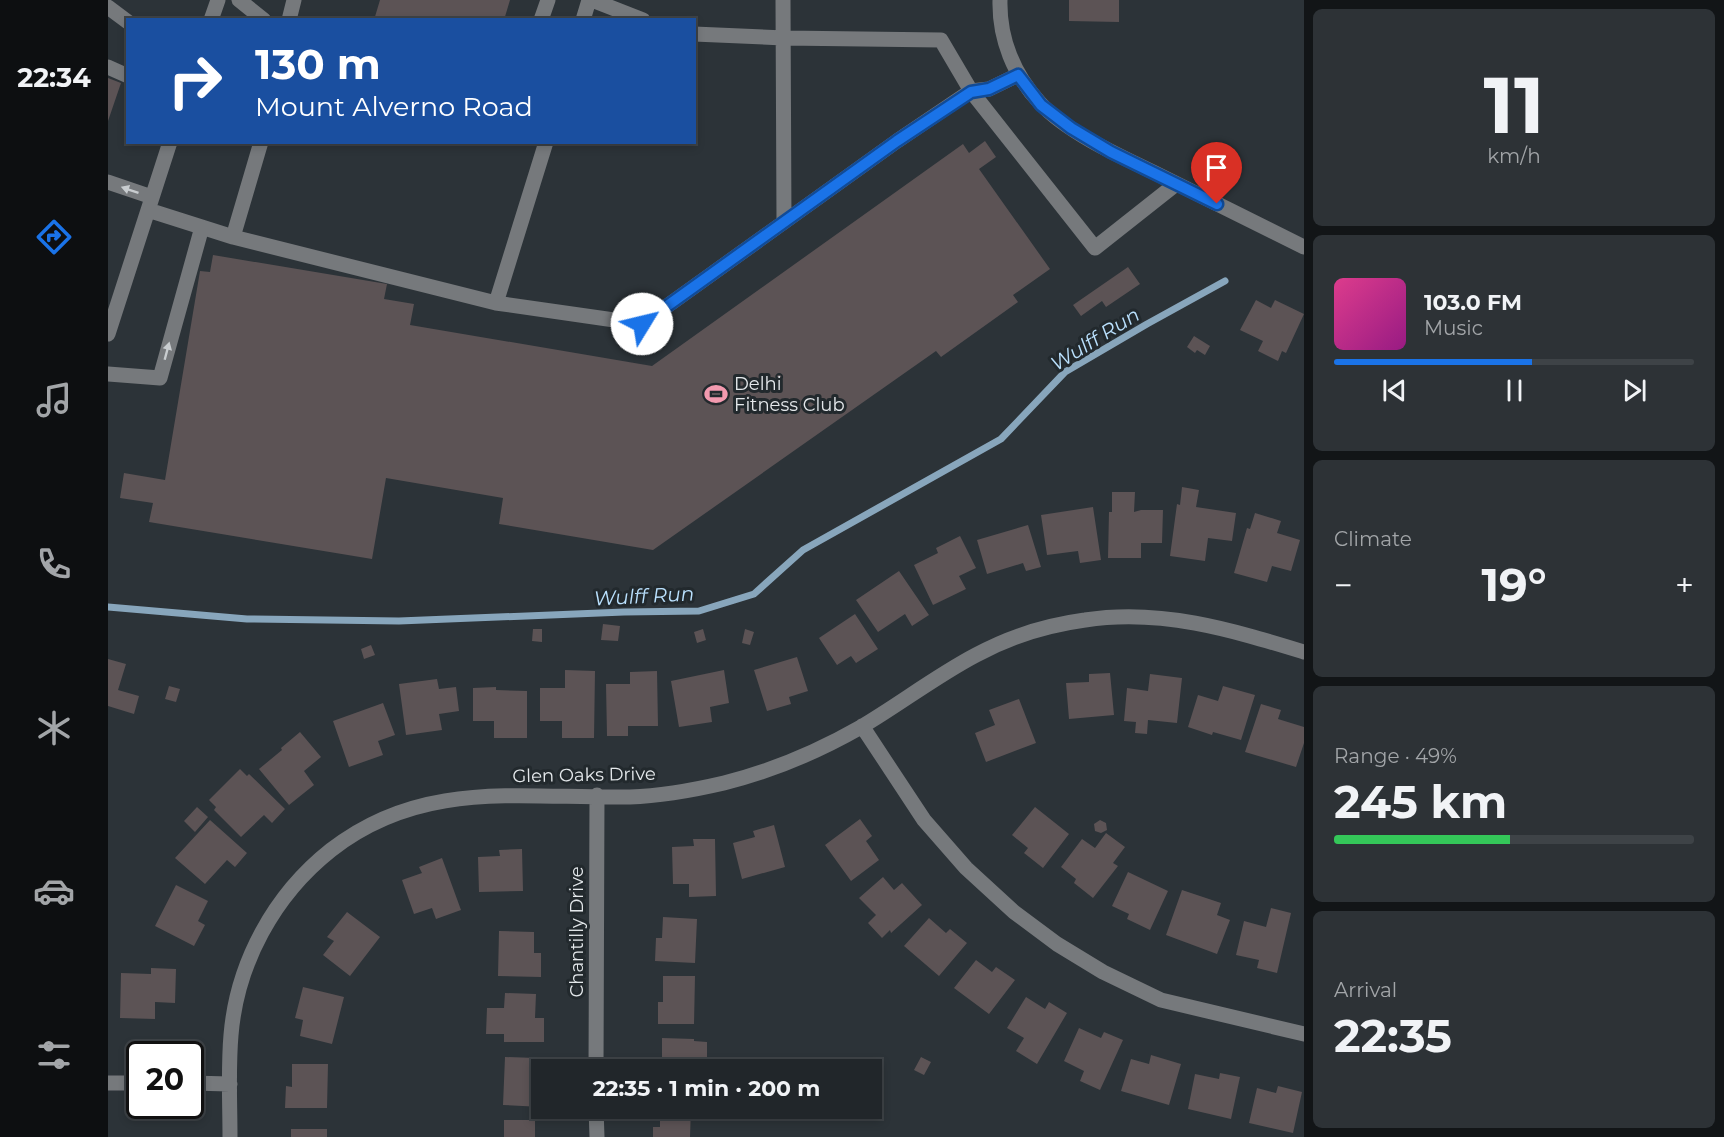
<!DOCTYPE html>
<html lang="en">
<head>
<meta charset="utf-8">
<style>
  body { margin:0; font-family:Montserrat,sans-serif; background:#2d3236; color:#f1f3f6; height:100vh; display:flex; flex-direction:column; font-size:22px; white-space:nowrap }
  * { box-sizing:border-box; margin:0 }
  p { font-size:20px; color:#a2a5a8 }
  .icon { flex:none; width:33px; height:33px; fill:none; stroke:currentColor; stroke-width:2; stroke-linecap:round; stroke-linejoin:round }
  .map { position:relative; flex:1; overflow:hidden }
  .sheet { display:flex; flex-direction:column; gap:9px; padding:9px; background:#121517; width:420px }
  .sheet>* { flex:none }
  .banner { position:absolute; left:18px; top:18px; width:570px; height:126px; border-radius:0px; box-shadow:0 3px 9px #0003,0 0 0 2px #3e4347; background:#1a4fa0; color:#fff; overflow:hidden }
  .speed { position:absolute; left:18px; top:1041px; display:flex; gap:12px; font-size:30px; font-weight:700; text-align:center }
  .speed>* { display:grid; place-content:center; width:78px; height:78px; border-radius:50%; background:#21262a; box-shadow:0 3px 9px #0003,0 0 0 2px #3e4347; line-height:1 }
  .speed .limit { border:3px solid #111; border-radius:9px; background:#fff; color:#111 }
  .pin { position:absolute; display:grid; place-items:center; width:51px; height:51px; color:#fff; margin:-62px -26px; border-radius:50% 50% 50% 0; rotate:-45deg; box-shadow:0 0 6px #0007 }
  .pin .icon { rotate:45deg }
  .me { position:absolute; width:66px; margin:-33px; rotate:54deg; stroke-linejoin:round; filter:drop-shadow(0 0 4px #0008) }
  .turn { display:flex; align-items:center; gap:21px; height:126px; padding:0 30px; font-size:27px }
  .turn .icon { width:78px; height:78px; stroke-width:2.5 }
  .turn b { display:block; font-size:42px; line-height:51px }
  .big { font-size:45px; font-weight:700; line-height:1.1 }
  .sheet .tile { flex:1; display:flex; flex-direction:column; justify-content:center; gap:9px; min-width:0; padding:0 21px; border-radius:9px; background:#2d3236 }
  .sheet .dial { align-items:center; gap:0 }
  .dial b { font-size:78px; line-height:1 }
  .song { display:flex; align-items:center; gap:18px }
  .cover { width:72px; height:72px; border-radius:9px; background:linear-gradient(135deg,hsl(330 70% 55%),hsl(310 70% 35%)) }
  .played { height:6px; border-radius:3px; background:linear-gradient(90deg,#1a73e8 55%,#3e4347 55%) }
  .keys { display:flex; justify-content:space-around; direction:ltr }
  .heat { display:flex; justify-content:space-between; align-items:center; font-size:33px; direction:ltr }
  .charge { height:9px; border-radius:4px; background:linear-gradient(90deg,#34c759 49%,#3e4347 0) }
  .trip { position:absolute; left:423px; top:1059px; width:351px; height:60px; border-radius:0px; background:#21262a; box-shadow:0 3px 9px #0003,0 0 0 2px #3e4347; font-weight:700; line-height:60px; text-align:center }
  main { display:flex; flex:1; min-height:0 }
  .menu { display:flex; flex-direction:column; width:108px; justify-content:space-around; align-items:center; background:#0d0f11; color:#a2a5a8 }
  .menu .icon { width:42px; height:42px }
  .menu .selected { color:#1a73e8 }
  .menu b { font-size:27px; color:#f1f3f6 }
  .map>svg:first-child { display:block }
  .lines { fill:none; stroke-linecap:round; stroke-linejoin:round }
  .stream { stroke:#88a6bc; stroke-width:7 }
  .building { fill:#5c5355 }
  .minor { stroke:#76797c; stroke-width:15 }
  .oneway { fill:#c8cccf }
  .route-casing { stroke:#114b97; stroke-width:15 }
  .route { stroke:#1a73e8; stroke-width:10 }
  .labels { text-anchor:middle; dominant-baseline:central; stroke-width:6; stroke-linejoin:round; paint-order:stroke }
  .poi-label { font-size:18px; fill:#e4e8eb; stroke:#22292d; text-anchor:start }
  .street-label { font-size:18px; fill:#e4e8eb; stroke:#22292d }
  .water-label { font-size:20px; font-style:italic; fill:#bae1fe; stroke:#22292d }
</style>
</head>
<body>
<main>
<nav class="menu">
<b>22:34</b>
<svg class="icon selected" aria-label="directions" viewBox="0 0 24 24"><path d="M12 3l9 9-9 9-9-9zM9 14v-3h6M13 9l2 2-2 2"/></svg>
<svg class="icon" aria-label="music" viewBox="0 0 24 24"><path d="M9 18V5l10-2v13"/><circle cx="6" cy="18" r="3"/><circle cx="16" cy="16" r="3"/></svg>
<svg class="icon" aria-label="phone" viewBox="0 0 24 24"><path d="M5 4h4l2 5-3 2q2 4 5 5l2-3 5 2v4C11 20 4 13 5 4z"/></svg>
<svg class="icon" aria-label="climate" viewBox="0 0 24 24"><path d="M12 3v18M4 7l16 10M4 17L20 7"/></svg>
<svg class="icon" aria-label="car" viewBox="0 0 24 24"><path d="M5 17H2v-5l4-1 3-4h7l3 4 3 1v5h-3M9 17h6M6 11h13"/><circle cx="7" cy="17" r="2"/><circle cx="17" cy="17" r="2"/></svg>
<svg class="icon" aria-label="filters" viewBox="0 0 24 24"><path d="M4 7h16M4 17h16"/><circle cx="9" cy="7" r="2"/><circle cx="15" cy="17" r="2"/></svg>
</nav>
<div class="map">
<svg width="1196" height="1137" viewBox="0 0 1196 1137">
  <rect width="100%" height="100%" fill="#2c3338"/>
  <g class="lines">
    <!-- stream -->
    <path class="stream" d="M0,607L139,619L291,621L516,612L591,611L646,594L695,550L893,439L957,372L1039,324L1117,281"/>
  </g>
  <!-- building -->
  <path class="building" d="M272,0H402L396,20H266Z
    M961,0H1011V22L961,21Z
    M0,78L13,83L0,121Z
    M877,141L888,157L871,169L942,269L905,295L910,302L833,357L828,351L545,550L391,524L395,498L278,478L264,559L41,522L45,503L12,498L16,473L57,480L92,271L102,272L105,255L279,284L276,299L306,304L302,325L544,366L855,144L861,153Z
    M1020,267L1032,284L998,307L994,301L973,316L965,305Z
    M1148,300L1163,308L1167,300L1196,314L1178,353L1174,351L1170,361L1150,351L1155,341L1132,330Z
    M1086,336L1102,346L1097,355L1089,350L1087,353L1079,347Z
    M1074,487L1091,490L1088,507L1128,513L1124,541L1100,538L1097,561L1062,556L1069,504L1072,505Z
    M1004,492H1027L1026,512L1033,510H1055L1054,543H1033V558H1000L1001,512H1004Z
    M985,507L993,560L972,563L970,551L939,555L933,515Z
    M1147,513L1173,521L1169,533L1192,540L1183,571L1164,566L1159,582L1126,573L1139,528L1142,529Z
    M920,525L933,567L918,571L915,563L879,574L869,540Z
    M852,536L868,568L851,576L858,589L825,605L806,565L830,553L828,548Z
    M791,571L821,615L804,626L797,614L770,632L748,600Z
    M747,614L770,649L748,663L743,656L729,665L711,638Z
    M495,624L512,626L510,641L493,640Z
    M425,629H434V642L424,641Z
    M595,629L598,640L589,643L586,632Z
    M637,629L646,632L642,645L634,643Z
    M263,645L267,655L256,659L253,649Z
    M689,657L700,691L681,697L683,704L659,711L646,670Z
    M0,659L18,664L10,690L31,696L26,714L0,706Z
    M457,670L487,671L486,738H454V721H432V688H457Z
    M616,670L621,703L602,707L604,722L571,727L563,681Z
    M549,671L550,726H520V736H499L498,684H522V672Z
    M1002,673L1006,715L961,719L958,683L981,682V674Z
    M1042,674L1074,678L1069,723L1040,720L1039,734L1027,733L1028,722L1016,721L1019,688L1040,691Z
    M329,679L331,689L348,687L351,711L331,714L334,730L298,735L291,684Z
    M61,686L72,689L68,702L57,699Z
    M1115,686L1147,695L1133,740L1105,732L1104,735L1080,727L1090,695L1110,701Z
    M388,687V690L419,691V738H386V721H365V688Z
    M911,699L928,743L878,762L867,733L887,725L881,710Z
    M275,703L287,735L270,741L275,755L241,767L225,721Z
    M1153,704L1173,710L1170,719L1196,727V743L1188,767L1137,752Z
    M192,732L213,757L196,771L206,785L181,805L151,769L174,750L173,748Z
    M132,769L139,776L141,774L177,809L164,823L156,815L133,837L106,810L108,807L101,800Z
    M89,807L100,817L87,832L76,821Z
    M927,807L961,834L935,868L916,853L920,848L904,835Z
    M752,819L764,836L758,841L771,860L743,881L717,845Z
    M102,820L139,853L127,867L119,860L97,884L67,858Z
    M992,820L998,823L999,830L993,833L987,831L986,824Z
    M666,825L677,867L634,879L625,843L647,837L645,831Z
    M998,833L1017,847L1005,863L1010,866L985,898L966,883L968,879L953,867L974,839L987,848Z
    M585,839H607L608,896L581,897V884H565L564,847L586,846Z
    M414,849L415,891L371,892L370,857L392,856L391,850Z
    M334,858L353,910L328,919L324,908L306,914L294,880L314,873L311,867Z
    M1020,872L1060,891L1042,930L1019,919L1021,914L1004,906Z
    M775,877L786,890L794,883L814,905L783,933L782,930L774,938L760,923L768,915L751,898Z
    M68,885L100,901L90,921L97,925L86,946L47,926Z
    M1074,890L1113,903L1109,915L1122,920L1109,954L1058,935Z
    M1163,908L1183,913L1169,973L1149,968L1151,960L1128,955L1136,921L1158,927Z
    M239,912L272,937L242,976L215,955L226,941L219,937Z
    M555,917L589,919L587,963L547,961L548,938H554Z
    M821,918L838,933L842,929L859,943L831,976L796,946Z
    M391,931L426,932V953H433V977L390,976Z
    M868,960L884,972L888,967L907,980L881,1014L846,988Z
    M43,968L68,969L67,1003L47,1002V1019L12,1018L13,973L43,974Z
    M555,976H587L586,1024H550V1002H555Z
    M195,987L236,997L224,1044L192,1036L195,1020L187,1018Z
    M397,993L428,994L427,1018H436V1042H396V1034H378L379,1008H396Z
    M918,997L937,1009L941,1002L959,1013L929,1064L908,1051L916,1038L899,1028Z
    M971,1028L993,1038L996,1032L1015,1040L992,1090L972,1081L976,1071L956,1061Z
    M554,1038L586,1039V1041L599,1042V1063H586V1070H548V1064H554Z
    M1043,1055L1073,1064L1061,1105L1013,1091L1023,1059L1041,1064Z
    M397,1057L428,1058L427,1084H434V1107L395,1105Z
    M813,1057L823,1062L816,1075L806,1070Z
    M184,1064H220L219,1108H177L178,1086L184,1087Z
    M1112,1073L1132,1077L1123,1119L1080,1109L1087,1074L1111,1079Z
    M1170,1086L1194,1092L1185,1133L1141,1123L1149,1088L1168,1093Z
    M552,1108H583L582,1137H545V1127H552Z
    M396,1120H427V1137H396Z
    M183,1129H219V1137H183Z"/>
  <g class="lines">
    <!-- minor -->
    <path class="minor" d="M131,0L156,20
      M484,0L535,20
      M675,0L676,222
      M892,0C891,39 906,75 932,103C959,132 1009,155 1045,172C1095,197 1146,222 1196,247
      M0,7L20,22
      M103,20L110,0
      M181,20L186,0
      M433,20L440,0
      M475,20L481,0
      M586,34L676,38L833,40L863,91L987,248L1068,184
      M0,67L20,76
      M0,182L44,197
      M40,210L125,237L388,303L534,324L789,141L863,91L881,89L910,75
      M125,237L153,142
      M388,303L438,142
      M0,334L62,142
      M0,374L52,378L94,227
      M754,726L816,820L858,868L906,912L949,944L995,972L1053,1000L1196,1034
      M488,1070L489,795
      M0,1083H32
      M82,1083L122,1084
      M488,1108L489,1137
      M122,1137C122,1103 120,1069 123,1035C129,963 166,895 223,850C315,778 415,799 522,797C553,796 586,790 616,783C664,771 711,751 753,727C792,704 828,676 868,655C901,637 940,625 977,620C1053,608 1124,630 1196,652"/>
  </g>
  <!-- one-way arrows -->
  <defs><path id="oneway-solid" d="M-6-.8H1V-3.2L6.5 0L1 3.2V.8H-6Z" transform="scale(1.5)"/></defs>
  <g class="oneway">
    <use href="#oneway-solid" transform="translate(22 190) rotate(-161)"/>
    <use href="#oneway-solid" transform="translate(59 351) rotate(-75)"/>
  </g>
  <g class="lines">
    <!-- route casing -->
    <g class="route-casing">
      <path id="route" d="M534,324L789,141L863,92L881,89L910,75L933,105L963,128L1003,152L1109,204"/>
    </g>
    <!-- route -->
    <use href="#route" class="route"/>
  </g>
  <!-- icons -->
  <defs>
    <g id="stadium-bare" transform="scale(1.8)"><path d="M0-5a6.5 5 0 1 0 0 10a6.5 5 0 1 0 0-10ZM-3.5-1.8h7v3.6h-7Z" fill="#f29aaf" stroke="#22292d" stroke-width="2.5" paint-order="stroke"/></g>
  </defs>
  <g fill-rule="evenodd">
    <use href="#stadium-bare" x="608" y="394"/>
  </g>
  <g class="labels">
    <!-- poi labels -->
    <g class="poi-label">
      <text x="626" y="384">Delhi<tspan x="626" dy="21">Fitness Club</tspan></text>
    </g>
    <!-- street labels -->
    <g class="street-label">
      <text transform="translate(476 775) rotate(-1)">Glen Oaks Drive</text>
      <text transform="translate(469 932) rotate(-90)">Chantilly Drive</text>
    </g>
    <!-- water labels -->
    <g class="water-label">
      <text transform="translate(987 339) rotate(-32)">Wulff Run</text>
      <text transform="translate(536 596) rotate(-3)">Wulff Run</text>
    </g>
  </g>
</svg>
<div class="speed"><div class="limit">20</div></div>
<div class="pin" style="left:1109px;top:204px;background:#d93025"><svg class="icon" aria-label="arrive" viewBox="0 0 24 24"><path d="M6 21V4h12l-3 4 3 4H6"/></svg></div>
<svg class="me" style="left:534px;top:324px" viewBox="-20 -20 40 40"><circle r="19" fill="#fff"/><path d="M0-13L10 11 0 6-10 11z" fill="#1a73e8"/></svg>
<div class="trip">22:35 · 1 min · 200 m</div>
<div class="banner">
<div class="turn"><svg class="icon" aria-label="right" viewBox="0 0 24 24"><path d="M7 20v-9h11M14 6l5 5-5 5"/></svg><div><b>130 m</b>Mount Alverno Road</div></div>
</div>
</div>
<section class="sheet">
<div class="tile dial"><b>11</b><p>km/h</p></div>
<div class="tile">
<div class="song"><i class="cover"></i><div><b>103.0 FM</b><p>Music</p></div></div>
<div class="played"></div>
<div class="keys"><svg class="icon" aria-label="previous" viewBox="0 0 24 24"><path d="M18 5L8 12l10 7zM5 5v14"/></svg><svg class="icon" aria-label="pause" viewBox="0 0 24 24"><path d="M8 5v14M16 5v14"/></svg><svg class="icon" aria-label="next" viewBox="0 0 24 24"><path d="M6 5l10 7-10 7zM19 5v14"/></svg></div>
</div>
<div class="tile"><p>Climate</p>
<div class="heat"><a>−</a><b class="big">19°</b><a>+</a></div>
</div>
<div class="tile"><p>Range · 49%</p><b class="big">245 km</b><div class="charge"></div></div>
<div class="tile"><p>Arrival</p><b class="big">22:35</b></div>
</section>
</main>
</body>
</html>
